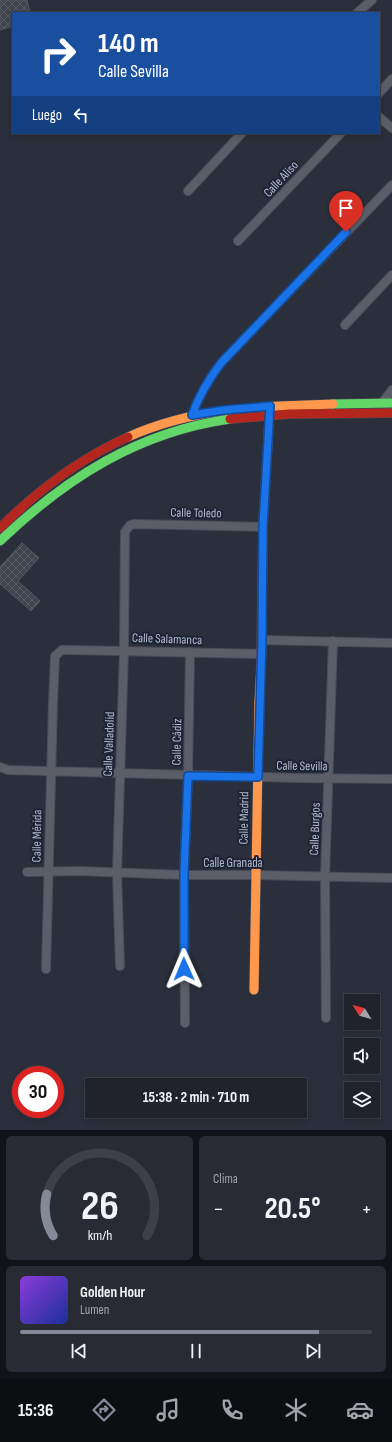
<!DOCTYPE html>
<html lang="es">
<head>
<meta charset="utf-8">
<style>
  body { margin:0; font-family:"Sofia Sans Condensed",sans-serif; background:#282b34; color:#f1f3f6; height:100vh; display:flex; flex-direction:column; font-size:15px; white-space:nowrap }
  * { box-sizing:border-box; margin:0 }
  p { font-size:13px; color:#a2a4a9 }
  .icon { flex:none; width:22px; height:22px; fill:none; stroke:currentColor; stroke-width:2; stroke-linecap:round; stroke-linejoin:round }
  .map { position:relative; height:1130px; overflow:hidden }
  .details { display:flex; flex-direction:column; gap:6px; padding:6px; background:#121318; flex:1 }
  .details>* { flex:none }
  .banner { position:absolute; left:12px; top:12px; width:368px; height:122px; border-radius:0px; box-shadow:0 2px 6px #0003,0 0 0 1px #3d4048; background:#1a4fa0; color:#fff; overflow:hidden }
  .needle { width:26px; rotate:307deg }
  .controls { position:absolute; left:344px; top:994px; display:grid; gap:8px }
  .controls a { display:grid; place-items:center; width:36px; height:36px; border-radius:0px; background:#20232c; box-shadow:0 2px 6px #0003,0 0 0 1px #3d4048; font-size:20px }
  .speed { position:absolute; left:12px; top:1066px; display:flex; gap:8px; font-size:20px; font-weight:700; text-align:center }
  .speed>* { display:grid; place-content:center; width:52px; height:52px; border-radius:50%; background:#20232c; box-shadow:0 2px 6px #0003,0 0 0 1px #3d4048; line-height:1 }
  .speed .limit { border:6px solid #d22; background:#fff; color:#111 }
  .pin { position:absolute; display:grid; place-items:center; width:34px; height:34px; color:#fff; margin:-41px -17px; border-radius:50% 50% 50% 0; rotate:-45deg; box-shadow:0 0 4px #0007 }
  .pin .icon { rotate:45deg }
  .me { position:absolute; width:44px; margin:-22px; rotate:359deg; stroke-linejoin:round; filter:drop-shadow(0 0 3px #0008) }
  .turn { display:flex; align-items:center; gap:14px; height:84px; padding:0 20px; font-size:18px }
  .turn .icon { width:52px; height:52px; stroke-width:2.5 }
  .turn b { display:block; font-size:28px; line-height:34px }
  .then { display:flex; align-items:center; height:38px; padding:0 20px; background:#0003; gap:8px; font-size:15px }
  .big { font-size:30px; font-weight:700; line-height:1.1 }
  .details .tile { flex:1; display:flex; flex-direction:column; justify-content:center; gap:6px; min-width:0; padding:0 14px; border-radius:6px; background:#282b34 }
  .details .dial { align-items:center; gap:0 }
  .dial svg { height:104px; overflow:visible; fill:none; stroke:#3d4048; stroke-width:7; stroke-linecap:round; text-anchor:middle }
  .dial text { fill:#f1f3f6; stroke:none }
  .song { display:flex; align-items:center; gap:12px }
  .cover { width:48px; height:48px; border-radius:6px; background:linear-gradient(135deg,hsl(270 70% 55%),hsl(230 70% 35%)) }
  .played { height:4px; border-radius:2px; background:linear-gradient(90deg,#848999 85%,#3d4048 85%) }
  .keys { display:flex; justify-content:space-around; direction:ltr }
  .heat { display:flex; justify-content:space-between; align-items:center; font-size:22px; direction:ltr }
  .details .tiles { flex:1; display:grid; gap:6px; grid-template-columns:1fr 1fr }
  .tile:last-child { grid-column:span 2 }
  .trip { position:absolute; left:85px; top:1078px; width:222px; height:40px; border-radius:0px; background:#20232c; box-shadow:0 2px 6px #0003,0 0 0 1px #3d4048; font-weight:700; line-height:40px; text-align:center }
  .dock { display:flex; height:64px; justify-content:space-around; align-items:center; background:#0d0e12; color:#a2a4a9 }
  .dock .icon { width:28px; height:28px }
  .dock .current { color:#848999 }
  .dock b { font-size:18px; color:#f1f3f6 }
  .map>svg:first-child { display:block }
  .building { fill:url(#building-cross-hatch); stroke:#525763 }
  .lines { fill:none; stroke-linecap:round; stroke-linejoin:round }
  .street-casing { stroke:#484c58; stroke-width:10 }
  .fast-casing { stroke:#484c58; stroke-width:10 }
  .slow-casing { stroke:#484c58; stroke-width:10 }
  .jam-casing { stroke:#484c58; stroke-width:10 }
  .street { stroke:#5b5e68; stroke-width:8 }
  .fast { stroke:#63d668; stroke-width:9 }
  .slow { stroke:#ff974d; stroke-width:9 }
  .jam { stroke:#b3261e; stroke-width:9 }
  .route-casing { stroke:#114b97; stroke-width:10 }
  .route { stroke:#1a73e8; stroke-width:7 }
  .labels { text-anchor:middle; dominant-baseline:central; stroke-width:4; stroke-linejoin:round; paint-order:stroke }
  .street-label { font-size:13px; fill:#b4bacc; stroke:#1d2437 }
</style>
</head>
<body>
<div class="map">
<svg width="392" height="1130" viewBox="0 0 392 1130">
  <defs>
    <pattern id="building-cross-hatch" width="8" height="8" patternUnits="userSpaceOnUse"><rect width="8" height="8" fill="#3f444e"/><path d="M0 0l8 8M0 8l8-8" fill="none" stroke="#585d66"/></pattern>
  </defs>
  <rect width="100%" height="100%" fill="#2a2f3b"/>
  <!-- building -->
  <path class="building" d="M0,0H27L30,13H13V26L0,30Z
    M22,543L39,558L18,581L40,601L31,611L0,584V567Z"/>
  <g class="lines">
    <!-- street casing -->
    <g class="street-casing">
      <path id="street" d="M357,13L372,0
        M379,93L392,79
        M379,117L392,128
        M188,191L242,133
        M238,241L341,133
        M345,325L392,275
        M382,403L392,390
        M192,415C199,396 208,380 221,363L392,185
        M262,640L392,643
        M0,767L8,770L297,778L392,779
        M27,872L79,871L184,875H256L392,878
        M120,966L117,873L124,650L125,532L130,525L134,524L263,527
        M46,969L53,703L55,656L62,650H71L262,654
        M326,1018L325,877L333,641
        M185,1023L184,875L188,776L190,652"/>
    </g>
    <!-- fast casing -->
    <g class="fast-casing">
      <path id="fast" d="M333,404L392,403
        M267,458L270,407
        M0,541C66,478 138,432 230,419"/>
    </g>
    <!-- slow casing -->
    <g class="slow-casing">
      <path id="slow" d="M128,437C196,407 260,406 333,404
        M254,990L259,703L261,665"/>
    </g>
    <!-- jam casing -->
    <g class="jam-casing">
      <path id="jam" d="M230,419L289,414L392,413
        M0,528C38,490 79,459 128,437
        M261,665L263,527L267,458"/>
    </g>
    <!-- street -->
    <use href="#street" class="street"/>
    <!-- fast -->
    <use href="#fast" class="fast"/>
    <!-- slow -->
    <use href="#slow" class="slow"/>
    <!-- jam -->
    <use href="#jam" class="jam"/>
  </g>
  <g class="lines">
    <!-- route casing -->
    <g class="route-casing">
      <path id="route" d="M184,969V875L188,776L258,777L262,640L263,526L270,406L224,410L192,415C199,396 208,380 221,363L346,232"/>
    </g>
    <!-- route -->
    <use href="#route" class="route"/>
  </g>
  <g class="labels">
    <!-- street labels -->
    <g class="street-label">
      <text transform="translate(281 179) rotate(-47)">Calle Aliso</text>
      <text transform="translate(196 513) rotate(1)">Calle Toledo</text>
      <text transform="translate(167 639) rotate(2)">Calle Salamanca</text>
      <text transform="translate(177 742) rotate(-89)">Calle Cádiz</text>
      <text transform="translate(109 744) rotate(-88)">Calle Valladolid</text>
      <text transform="translate(302 766) rotate(1)">Calle Sevilla</text>
      <text transform="translate(244 818) rotate(-89)">Calle Madrid</text>
      <text transform="translate(315 829) rotate(-88)">Calle Burgos</text>
      <text transform="translate(37 836) rotate(-89)">Calle Mérida</text>
      <text x="233" y="863">Calle Granada</text>
    </g>
  </g>
</svg>
<div class="controls">
<a><svg class="needle" viewBox="-14 -14 28 28"><path d="M0-13l5 13h-10z" fill="#e53935"/><path d="M0 13l5-13h-10z" fill="#a2a4a9"/></svg></a>
<a><svg class="icon" aria-label="sound" viewBox="0 0 24 24"><path d="M4 9h4l5-4v14l-5-4H4zM17 9q2 3 0 6"/></svg></a>
<a><svg class="icon" aria-label="layers" viewBox="0 0 24 24"><path d="M12 4l9 5-9 5-9-5zM3 14l9 5 9-5"/></svg></a>
</div>
<div class="speed"><div class="limit">30</div></div>
<div class="pin" style="left:346px;top:232px;background:#d93025"><svg class="icon" aria-label="arrive" viewBox="0 0 24 24"><path d="M6 21V4h12l-3 4 3 4H6"/></svg></div>
<svg class="me" style="left:184px;top:969px" viewBox="-20 -20 40 40"><path d="M0-17L14 15 0 8-14 15z" fill="#1a73e8" stroke="#fff" stroke-width="4"/></svg>
<div class="trip">15:38 · 2 min · 710 m</div>
<div class="banner">
<div class="turn"><svg class="icon" aria-label="right" viewBox="0 0 24 24"><path d="M7 20v-9h11M14 6l5 5-5 5"/></svg><div><b>140 m</b>Calle Sevilla</div></div>
<div class="then">Luego<svg class="icon" aria-label="left" viewBox="0 0 24 24"><path d="M17 20v-9H6M10 6l-5 5 5 5"/></svg></div>
</div>
</div>
<section class="details">
<div class="tiles">
<div class="tile dial"><svg viewBox="0 0 100 80">
<path d="M14 69A42 42 0 1 1 86 69"/>
<path d="M14 69A42 42 0 0 1 9 37" stroke="#848999"/>
<text x="50" y="56" font-size="32" font-weight="700">26</text>
<text x="50" y="72" font-size="11">km/h</text>
</svg></div>
<div class="tile"><p>Clima</p>
<div class="heat"><a>−</a><b class="big">20.5°</b><a>+</a></div>
</div>
<div class="tile">
<div class="song"><i class="cover"></i><div><b>Golden Hour</b><p>Lumen</p></div></div>
<div class="played"></div>
<div class="keys"><svg class="icon" aria-label="previous" viewBox="0 0 24 24"><path d="M18 5L8 12l10 7zM5 5v14"/></svg><svg class="icon" aria-label="pause" viewBox="0 0 24 24"><path d="M8 5v14M16 5v14"/></svg><svg class="icon" aria-label="next" viewBox="0 0 24 24"><path d="M6 5l10 7-10 7zM19 5v14"/></svg></div>
</div>
</div>
</section>
<nav class="dock">
<b>15:36</b>
<svg class="icon current" aria-label="directions" viewBox="0 0 24 24"><path d="M12 3l9 9-9 9-9-9zM9 14v-3h6M13 9l2 2-2 2"/></svg>
<svg class="icon" aria-label="music" viewBox="0 0 24 24"><path d="M9 18V5l10-2v13"/><circle cx="6" cy="18" r="3"/><circle cx="16" cy="16" r="3"/></svg>
<svg class="icon" aria-label="phone" viewBox="0 0 24 24"><path d="M5 4h4l2 5-3 2q2 4 5 5l2-3 5 2v4C11 20 4 13 5 4z"/></svg>
<svg class="icon" aria-label="climate" viewBox="0 0 24 24"><path d="M12 3v18M4 7l16 10M4 17L20 7"/></svg>
<svg class="icon" aria-label="car" viewBox="0 0 24 24"><path d="M5 17H2v-5l4-1 3-4h7l3 4 3 1v5h-3M9 17h6M6 11h13"/><circle cx="7" cy="17" r="2"/><circle cx="17" cy="17" r="2"/></svg>
</nav>
</body>
</html>
